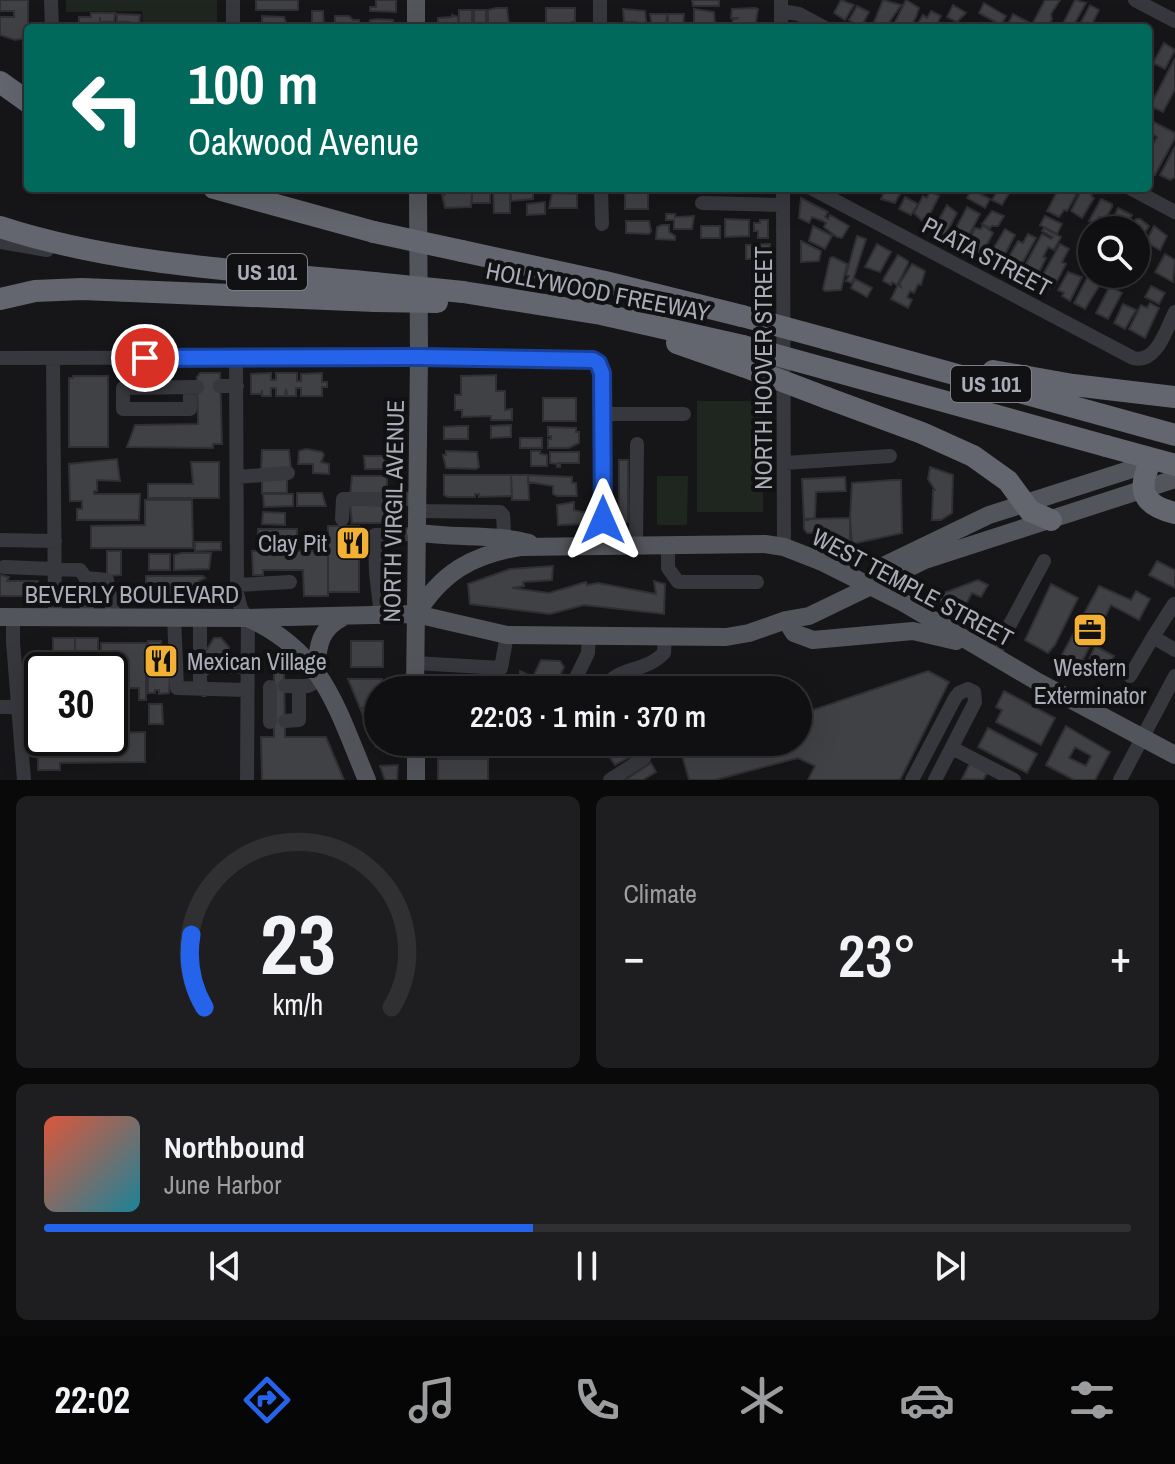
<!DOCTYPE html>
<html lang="en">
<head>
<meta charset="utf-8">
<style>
  body { margin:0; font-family:"Archivo Narrow",sans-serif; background:#1e1e20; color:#f1f3f6; height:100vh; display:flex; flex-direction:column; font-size:30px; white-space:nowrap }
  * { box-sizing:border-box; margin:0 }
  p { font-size:26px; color:#9c9d9f }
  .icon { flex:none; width:44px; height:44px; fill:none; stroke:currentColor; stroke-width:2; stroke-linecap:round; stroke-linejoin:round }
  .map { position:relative; height:780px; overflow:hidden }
  .sheet { display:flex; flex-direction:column; gap:16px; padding:16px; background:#09090a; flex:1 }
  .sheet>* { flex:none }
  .hud { position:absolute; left:24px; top:24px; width:1128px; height:168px; border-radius:8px; box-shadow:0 8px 32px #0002,0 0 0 2px #303032; background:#00695c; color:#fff; overflow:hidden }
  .fabs { position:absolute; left:1078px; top:216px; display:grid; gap:16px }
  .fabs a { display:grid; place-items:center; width:72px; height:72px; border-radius:50%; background:#101012; box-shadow:0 8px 32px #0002,0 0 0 2px #303032; font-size:40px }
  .speed { position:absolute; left:24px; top:652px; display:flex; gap:16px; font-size:40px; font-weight:700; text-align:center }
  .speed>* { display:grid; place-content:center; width:104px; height:104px; border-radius:50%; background:#101012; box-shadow:0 8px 32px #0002,0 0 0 2px #303032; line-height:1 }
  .speed .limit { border:4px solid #111; border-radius:12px; background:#fff; color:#111 }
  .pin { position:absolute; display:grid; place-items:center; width:68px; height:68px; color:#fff; margin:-34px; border:4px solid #fff; border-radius:50%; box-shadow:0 2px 8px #0007 }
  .me { position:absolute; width:88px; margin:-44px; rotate:0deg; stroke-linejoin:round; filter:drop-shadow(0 0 6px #0008) }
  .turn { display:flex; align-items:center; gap:28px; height:168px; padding:0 32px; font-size:36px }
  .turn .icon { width:104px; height:104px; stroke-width:2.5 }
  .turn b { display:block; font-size:56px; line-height:68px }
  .big { font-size:60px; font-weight:600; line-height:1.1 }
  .sheet .widget { flex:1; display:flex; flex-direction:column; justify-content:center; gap:12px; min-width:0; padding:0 28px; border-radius:12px; background:#1e1e20 }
  .sheet .dial { align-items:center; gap:0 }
  .dial svg { height:208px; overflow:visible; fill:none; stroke:#303032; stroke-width:7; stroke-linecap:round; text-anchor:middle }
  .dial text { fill:#f1f3f6; stroke:none }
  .song { display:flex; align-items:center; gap:24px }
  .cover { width:96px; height:96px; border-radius:12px; background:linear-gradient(135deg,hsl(10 70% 55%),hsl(190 70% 35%)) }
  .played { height:8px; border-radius:4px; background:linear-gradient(90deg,#2563eb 45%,#303032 45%) }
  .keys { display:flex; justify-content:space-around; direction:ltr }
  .heat { display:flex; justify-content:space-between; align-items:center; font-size:44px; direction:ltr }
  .sheet .tiles { flex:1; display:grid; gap:16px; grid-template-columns:1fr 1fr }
  .widget:last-child { grid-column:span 2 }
  .trip { position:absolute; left:364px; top:676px; width:448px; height:80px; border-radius:40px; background:#101012; box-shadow:0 8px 32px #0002,0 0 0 2px #303032; font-weight:600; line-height:80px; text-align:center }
  .menu { display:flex; height:128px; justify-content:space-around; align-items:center; background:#060607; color:#9c9d9f }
  .menu .icon { width:56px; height:56px }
  .menu .selected { color:#2563eb }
  .menu b { font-size:36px; color:#f1f3f6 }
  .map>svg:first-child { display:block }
  .green { fill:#1e261f }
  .building { fill:#404145; stroke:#303034; stroke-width:2; fill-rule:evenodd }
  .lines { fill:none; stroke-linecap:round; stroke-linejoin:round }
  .minor { stroke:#37383d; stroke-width:14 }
  .major { stroke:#53555c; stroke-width:18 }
  .highway { stroke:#63666e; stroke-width:22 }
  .major-bridge { stroke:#53555c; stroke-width:18 }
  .highway-bridge { stroke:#63666e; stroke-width:22 }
  .route-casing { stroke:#184099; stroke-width:20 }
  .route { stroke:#2563eb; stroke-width:14 }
  .labels { text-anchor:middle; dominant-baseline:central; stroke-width:8; stroke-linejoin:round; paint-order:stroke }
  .shield { fill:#111113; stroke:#7b7e86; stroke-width:2 }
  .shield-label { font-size:22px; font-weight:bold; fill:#a8adb8 }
  .street-label { font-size:24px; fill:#a8adb8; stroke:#111113 }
  .poi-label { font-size:24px; fill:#a8adb8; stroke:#111113; text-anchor:end }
</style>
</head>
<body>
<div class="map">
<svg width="1175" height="780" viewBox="0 0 1175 780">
  <rect width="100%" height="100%" fill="#161618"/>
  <!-- green -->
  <path class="green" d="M66,0H217V28H143L142,11L66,12Z
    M697,401H763V512H697Z
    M657,476H688L687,525H657Z"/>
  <!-- building -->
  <path class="building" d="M0,0H28V38L15,40L0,35V17H14V11H0Z
    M256,0H298V10H256Z
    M376,0H396V12L370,11V7H376Z
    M692,0H719V6H693Z
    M841,0L854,5L845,20L834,13Z
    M883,0L901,5L886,27L874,22Z
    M906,0L919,8L916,17L910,28H892Z
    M1045,0H1060L1051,14L1052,19L1047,28L1034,23V21Z
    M1075,0L1086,3L1072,28H1061Z
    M984,3L1006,16L1001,25L979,13Z
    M953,5L966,13L957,22L947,17Z
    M1090,5L1099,10L1090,28H1078Z
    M857,6L869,12L861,27L849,20Z
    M496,8H507L509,25L488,26V10Z
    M546,8H575V22H572V28H546Z
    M755,8L758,9L755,28H732L733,19L739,18H731L732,9Z
    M623,9L645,11L647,28L636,27V22H624Z
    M694,9L714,12L715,25H694Z
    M459,10H472V26H459Z
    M474,10H486V26H474Z
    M312,11H323L324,28H294L312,27Z
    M931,11L941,16L935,28H915L923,15L927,18Z
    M91,13H115L114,22H100V17V28H79V17H91Z
    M117,14L140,15L139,28H119V23L131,22H117Z
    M650,14H667L666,26H652Z
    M668,14H684L683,26H668Z
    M1013,14L1030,23L1028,28H1006Z
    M452,15L458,17V28L438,27V18L452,17Z
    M262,16L284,17L287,25H292L291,28H262Z
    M335,16H349L353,20H359V28H335Z
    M378,19L393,20L394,28H369L370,20Z
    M1164,43L1175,50L1165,69L1153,63Z
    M1175,58V89L1163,112L1150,106Z
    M1148,119L1175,133V138L1155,175L1148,171V154L1157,137L1153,134L1148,144Z
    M1175,146V177L1170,180L1160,175Z
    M886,188H903L895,203L881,199Z
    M994,188H1012L1002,205L992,200L998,190Z
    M1059,188H1076L1073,193L1076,195L1067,211L1064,210L1059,217L1047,211Z
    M493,190H510V213H494Z
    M511,190H533V199L511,201Z
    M972,190L990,199L985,208L967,198Z
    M445,191H472L471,207L445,208L442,195H445Z
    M1081,191L1092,194L1091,196L1094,198L1082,218L1071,211Z
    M472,192H490V203H472Z
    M930,192L939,196L927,220L924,218L922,221L914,213L923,196L927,198Z
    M552,193L577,194V208H549Z
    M625,193H648V209H625Z
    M905,197L918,204L911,215L899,209Z
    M801,198L828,212L825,217L828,219L830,215L849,226L842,238L837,237L824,227L826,223L823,221L812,217L809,223L799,218Z
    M1101,199L1112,204V207L1105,220L1099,217L1096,224L1089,221Z
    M545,202V214L527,215V204Z
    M947,205L957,213L945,236L933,230Z
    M967,207L980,214L966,241L963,239L962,241L953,234Z
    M1118,208L1132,215L1123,230H1107Z
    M992,211L1004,216L998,226H992L990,228L982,224Z
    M666,214H675V217L694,216L692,229H674V220H666Z
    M1045,216L1062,224L1057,234L1040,225Z
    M725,219L749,220V236L725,237Z
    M1136,219H1140L1149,226L1136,247V230H1130Z
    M760,220H768V238H758V231H754V223H760Z
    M626,221H649L651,231L649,234L626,233Z
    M662,225H669V232L675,236V240L656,239L657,227Z
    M983,225L993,233L981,256L970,250L974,238L971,236L975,228L981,229Z
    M701,226H720V238H701Z
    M813,226L832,236L825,249L809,241Z
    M1154,226L1167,236L1160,250L1146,242Z
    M1044,228L1061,237L1054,250L1048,247L1043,257L1046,258L1036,278L1033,276L1031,278L1022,271L1042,234L1051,239L1053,237L1042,231Z
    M1005,229L1015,235L1002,260L990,254Z
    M1028,234L1036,238L1019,269L1016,267L1014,269L1006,262L1018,241L1023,243Z
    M857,236L866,239L852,283L846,281L849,276L846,275Z
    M801,241L821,251L819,261L801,262Z
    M770,244L769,259H746V245Z
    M877,244L891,252L880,272L865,267Z
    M1060,244L1069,249L1062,262L1066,264L1054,287L1050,285L1049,288L1040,280Z
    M1165,254L1175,260L1173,282L1155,272Z
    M898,255L908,261V264L897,285L892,282L891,285L883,281L884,278Z
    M833,257L847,264L841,290L825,291L823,289L830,258Z
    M912,264L925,271L921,285L918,284L914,293L910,291L907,297L912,300L908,308L891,299L898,285L901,287L900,283Z
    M1068,272L1082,277L1070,301L1062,296L1064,293L1058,290Z
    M1088,276L1101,283L1085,309L1074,303Z
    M855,279L872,288L867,297L851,288Z
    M1110,286L1122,293L1108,319L1096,313Z
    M1151,286L1165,293L1159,304L1145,297Z
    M1150,303L1159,308L1145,338L1129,329L1141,305L1147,308Z
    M1123,304L1136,310L1125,329L1114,323Z
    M200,373H220L222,444H213V448L127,447L135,425L198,424L197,377Z
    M271,373V380H276V373H297V381H301V374L322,373V382H327V387H322V396H301V388H296V396H287L286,389L285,396H276V388H271V396H262V390L261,394H251V374Z
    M496,375V391H505V410L512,409V420H491V416L462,417V410H455V395H461V376Z
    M73,376H108V447H69V378H73Z
    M543,398H576V421H543Z
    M511,425V437L491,438V426Z
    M459,426H468V439H444V427Z
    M548,427L576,428V432H579V443L569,448H548V439H551V436H548Z
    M520,438H542V448H520Z
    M306,449L322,452L324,455L321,462L329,464V474L313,473V464H298L299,451Z
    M262,450H289L291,469H261Z
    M446,451L477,452L479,467L476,469L446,468L443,455H446Z
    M531,451H540V454L547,455V466H531Z
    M550,452H579V463H557H560V467H557V464L550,463Z
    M364,456H385L387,469H365Z
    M117,459L120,481L97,480V491H94V494H140L139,520H77V509H82V501H70L69,464Z
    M619,460H628V522H621V518H619Z
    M191,462H219V498H148V484H193Z
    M930,467L953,475L952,513L941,520H932L933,490H935L928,479Z
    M444,475H511L512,496L479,497V494H475V497H448L444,495Z
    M511,475H528L529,500H512Z
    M528,475L572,477V483H576L577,496H557L553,494V486L528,482Z
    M352,476H387V493L350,496Z
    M287,477V493H262V478Z
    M845,477L846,491L816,492L815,518L804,521L802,479Z
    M892,480H901L902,533L852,544L850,518L852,483Z
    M297,493H322L326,506H297Z
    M263,494H293V506L264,507Z
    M145,500H192L193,548H91V526L145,525Z
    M574,502V510L587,513V524L558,525L557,505Z
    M350,504L387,506V523H352Z
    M263,512L285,513V525L262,524Z
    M850,518V540L819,541L817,533H807L804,529V519Z
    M328,526H359V592H328Z
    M258,529H297V546L258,545Z
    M195,542H221V550L195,551Z
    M107,551H121V575L107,576Z
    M252,551H328V596H304L303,570H263V575H253Z
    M182,553H211L209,569L174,570V555Z
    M149,554H170V570H149Z
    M1157,561L1175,570V588L1149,575Z
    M553,566L552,580L523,582L524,586L512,588L549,593L586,582L587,585L598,583L656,594L654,581L665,584L664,614L584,605L550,614L470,604L468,584L510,569Z
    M0,575L9,577L7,581H38V596H0Z
    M146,576H203L205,578L199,581L206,596H146Z
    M978,580L988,585L981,597L972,593L964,608L972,613L970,617L933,597Z
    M1051,584L1078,598L1055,645L1048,653L1025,640Z
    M1099,586L1131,600L1136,591L1150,599L1139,620L1111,605L1101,625L1107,628L1100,642L1094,638L1077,671L1058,662Z
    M53,638H75V670H53Z
    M75,638H98V670H75Z
    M214,638H221L229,647V662L214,663L204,654Z
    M148,641H161V651H171L169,693L159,694V690H155V693H148Z
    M351,641H383V667H351Z
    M101,643H146V700H139V688H126V691L119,688V691H113V688H110V670H101Z
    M1095,646L1114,656L1106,670L1092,662V668H1084V660H1089Z
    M541,660L560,661L564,667L553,690H441L440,686V677H520V671L533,677Z
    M274,669H284L285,737H326L344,780H262L261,737H274Z
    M928,671L949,682L900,780H808L815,766L798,758L715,780H689L682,755L720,742H798V715Z
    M665,675L756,679L760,681L759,688L756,690H641Z
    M348,679H382V690H378V708H360Z
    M1004,691L1055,718L1041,745L996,722L1002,710L996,707Z
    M149,704H162L163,724H149Z
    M360,708H378V742H384V746L376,747Z
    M1066,726L1110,752L1095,780H1074L1046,765ZM1075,747L1091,756L1086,766L1069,758Z
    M988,728L1037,754L1027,773L978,747Z
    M145,732V762L60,763V770H38V733H42V738H110V733Z
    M438,742H488V759H438Z
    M627,742H631L635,754L615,765L610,758V752Z
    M438,759H488V780H438Z
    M651,763L656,772L643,780H625Z
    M970,763L987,773L983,780L962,779Z
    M398,765L397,780H385L380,766Z"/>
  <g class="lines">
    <!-- minor -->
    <path class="minor" d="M51,0L52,28
      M233,0V28
      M600,0V28
      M781,0V28
      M1135,0L1175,21
      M781,11L799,14L825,28
      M601,188L602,224
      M783,188L784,547
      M811,188L1133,358C1157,364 1166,329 1175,312
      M1130,188L1175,212
      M702,203L783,205
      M0,242L47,250
      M0,358L419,357L593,360L598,363L602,373L603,546
      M53,358L55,617
      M236,358L237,593L241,609L248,618L247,780
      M220,386H237
      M190,387V409H123V388L197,387
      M602,414H684
      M785,463L890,456
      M238,477L288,473
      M417,511L500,512L503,515L505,547
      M342,519L343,499H417
      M0,540L55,541
      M636,545L637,444
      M668,545V568L678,582H757
      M4,567L80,570L86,578L87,617
      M86,578L107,580L114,617
      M237,585L290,582
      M1174,604L1153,637L1175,650
      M381,615L376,573L375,535L416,534
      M13,617V642L24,780
      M174,617L177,688L246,690
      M200,617V682L204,690
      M993,656L1044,561
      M415,663L501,668L507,635
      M200,673L208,666L246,667
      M1130,676L1153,637
      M285,686H308L322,679
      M270,687V722
      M570,690L588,653L589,636
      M603,690C619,664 644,674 664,653L665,635
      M0,707H18
      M18,712H42
      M110,712L115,713
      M285,721L299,720V686
      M529,744L563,742
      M952,748L1014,780
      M610,780L644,758
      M912,780L955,698L959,693L968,689L974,692L975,702L935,780
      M1120,780L1175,676"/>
    <!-- major -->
    <path class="major" d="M416,0V28
      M416,532C454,539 492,533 529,543
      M883,566L989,515L1157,461
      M904,603L1038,682L1175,755
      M416,614C442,573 471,555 520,547L765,544L784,547L820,561
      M0,617L248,618L416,614L507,635L726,637L749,633L786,620L809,616L925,560L1175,479
      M250,619C325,654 337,710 367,780
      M786,620L794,633L813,640L913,631L956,641
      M316,669C318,644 320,629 343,617
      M415,690L419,357L418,188
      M416,742V780"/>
    <!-- highway -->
    <path class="highway" d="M0,82L28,102
      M214,188L374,232
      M0,227C120,266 250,271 374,283
      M462,251L605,282L742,316
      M463,292L601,314L743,346
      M0,299L35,291L82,289L375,301
      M827,339L1175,435
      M677,343L743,366
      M827,369L1106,446
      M993,371L1073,385L1175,397
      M827,398L922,433L973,456L1008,481L1030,511L1051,520
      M1150,463C1136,492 1145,506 1175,513"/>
    <!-- major-bridge -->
    <path class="major-bridge" d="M820,561L904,603"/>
    <!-- highway-bridge -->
    <path class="highway-bridge" d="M374,232L462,251
      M374,283L463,292
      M375,301L437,302
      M742,316L827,339
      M743,346L827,369
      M743,366L827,398
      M1106,446L1175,465"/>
  </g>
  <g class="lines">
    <!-- route casing -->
    <g class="route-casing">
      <path id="route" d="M145,358L419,357L593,360L598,363L602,373L603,520"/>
    </g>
    <!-- route -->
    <use href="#route" class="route"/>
  </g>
  <!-- icons -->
  <defs>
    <g id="restaurant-square" transform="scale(1.8)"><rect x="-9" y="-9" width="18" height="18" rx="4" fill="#f2b134" stroke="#111113"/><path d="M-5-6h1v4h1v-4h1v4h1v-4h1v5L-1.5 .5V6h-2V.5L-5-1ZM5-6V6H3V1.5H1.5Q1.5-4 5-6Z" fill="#111"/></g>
    <g id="office-square" transform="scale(1.8)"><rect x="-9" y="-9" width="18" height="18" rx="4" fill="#f2b134" stroke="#111113"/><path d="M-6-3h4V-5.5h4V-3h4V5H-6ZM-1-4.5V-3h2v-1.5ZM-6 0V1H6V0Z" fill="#111"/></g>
  </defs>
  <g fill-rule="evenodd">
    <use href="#restaurant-square" x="353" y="543"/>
    <use href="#office-square" x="1090" y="630"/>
    <use href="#restaurant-square" x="161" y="661"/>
  </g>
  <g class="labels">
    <!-- shield labels -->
    <g class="shield">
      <rect x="227" y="254" width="80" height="36" rx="6"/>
      <rect x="951" y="366" width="80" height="36" rx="6"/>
    </g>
    <g class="shield-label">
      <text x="267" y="272">US 101</text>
      <text x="991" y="384">US 101</text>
    </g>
    <!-- street labels -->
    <g class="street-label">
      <text transform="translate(987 256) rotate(28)">PLATA STREET</text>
      <text transform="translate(598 291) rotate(11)">HOLLYWOOD FREEWAY</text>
      <text transform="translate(763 368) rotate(-90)">NORTH HOOVER STREET</text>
      <text transform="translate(393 511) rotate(-89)">NORTH VIRGIL AVENUE</text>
      <text transform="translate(913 587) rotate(28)">WEST TEMPLE STREET</text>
      <text x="132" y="594">BEVERLY BOULEVARD</text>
    </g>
    <!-- poi labels -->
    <g class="poi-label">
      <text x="327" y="543">Clay Pit</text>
      <text x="187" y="661" text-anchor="start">Mexican Village</text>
      <text x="1090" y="667" text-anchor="middle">Western<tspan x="1090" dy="28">Exterminator</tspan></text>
    </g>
  </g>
</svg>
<div class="fabs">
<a><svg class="icon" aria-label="search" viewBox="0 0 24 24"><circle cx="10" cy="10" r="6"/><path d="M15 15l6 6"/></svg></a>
</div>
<div class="speed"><div class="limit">30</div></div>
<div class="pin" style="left:145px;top:358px;background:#d93025"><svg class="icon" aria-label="arrive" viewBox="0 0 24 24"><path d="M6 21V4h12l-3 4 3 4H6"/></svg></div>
<svg class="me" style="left:603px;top:520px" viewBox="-20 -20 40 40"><path d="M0-17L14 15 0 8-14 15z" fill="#2563eb" stroke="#fff" stroke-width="4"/></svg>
<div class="trip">22:03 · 1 min · 370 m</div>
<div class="hud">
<div class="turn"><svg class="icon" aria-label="left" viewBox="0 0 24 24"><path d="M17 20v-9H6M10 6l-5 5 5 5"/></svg><div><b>100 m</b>Oakwood Avenue</div></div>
</div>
</div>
<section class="sheet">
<div class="tiles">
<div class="widget dial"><svg viewBox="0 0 100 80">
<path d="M14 69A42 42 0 1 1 86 69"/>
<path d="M14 69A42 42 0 0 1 9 41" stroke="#2563eb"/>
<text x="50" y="56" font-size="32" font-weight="700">23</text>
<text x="50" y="72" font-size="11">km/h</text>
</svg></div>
<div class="widget"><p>Climate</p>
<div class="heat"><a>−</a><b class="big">23°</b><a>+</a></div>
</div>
<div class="widget">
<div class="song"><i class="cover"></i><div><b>Northbound</b><p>June Harbor</p></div></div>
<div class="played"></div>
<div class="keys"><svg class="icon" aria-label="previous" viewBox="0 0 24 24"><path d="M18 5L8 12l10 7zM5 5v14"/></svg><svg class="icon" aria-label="pause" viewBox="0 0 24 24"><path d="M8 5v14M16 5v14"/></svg><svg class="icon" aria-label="next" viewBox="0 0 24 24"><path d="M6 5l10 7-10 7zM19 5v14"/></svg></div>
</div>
</div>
</section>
<nav class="menu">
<b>22:02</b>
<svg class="icon selected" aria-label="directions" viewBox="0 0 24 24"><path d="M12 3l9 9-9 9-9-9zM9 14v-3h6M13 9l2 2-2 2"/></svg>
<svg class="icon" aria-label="music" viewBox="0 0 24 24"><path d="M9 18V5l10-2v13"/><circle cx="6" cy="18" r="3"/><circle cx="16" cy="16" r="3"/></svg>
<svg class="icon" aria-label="phone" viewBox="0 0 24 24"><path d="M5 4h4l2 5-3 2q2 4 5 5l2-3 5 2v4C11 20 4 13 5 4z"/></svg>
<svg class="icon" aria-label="climate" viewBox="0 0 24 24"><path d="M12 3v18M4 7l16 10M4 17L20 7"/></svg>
<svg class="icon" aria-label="car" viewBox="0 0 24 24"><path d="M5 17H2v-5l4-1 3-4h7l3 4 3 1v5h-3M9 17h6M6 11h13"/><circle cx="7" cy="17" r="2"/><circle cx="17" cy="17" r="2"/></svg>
<svg class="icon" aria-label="filters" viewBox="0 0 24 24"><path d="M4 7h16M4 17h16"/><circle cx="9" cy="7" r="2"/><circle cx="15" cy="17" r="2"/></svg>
</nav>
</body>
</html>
